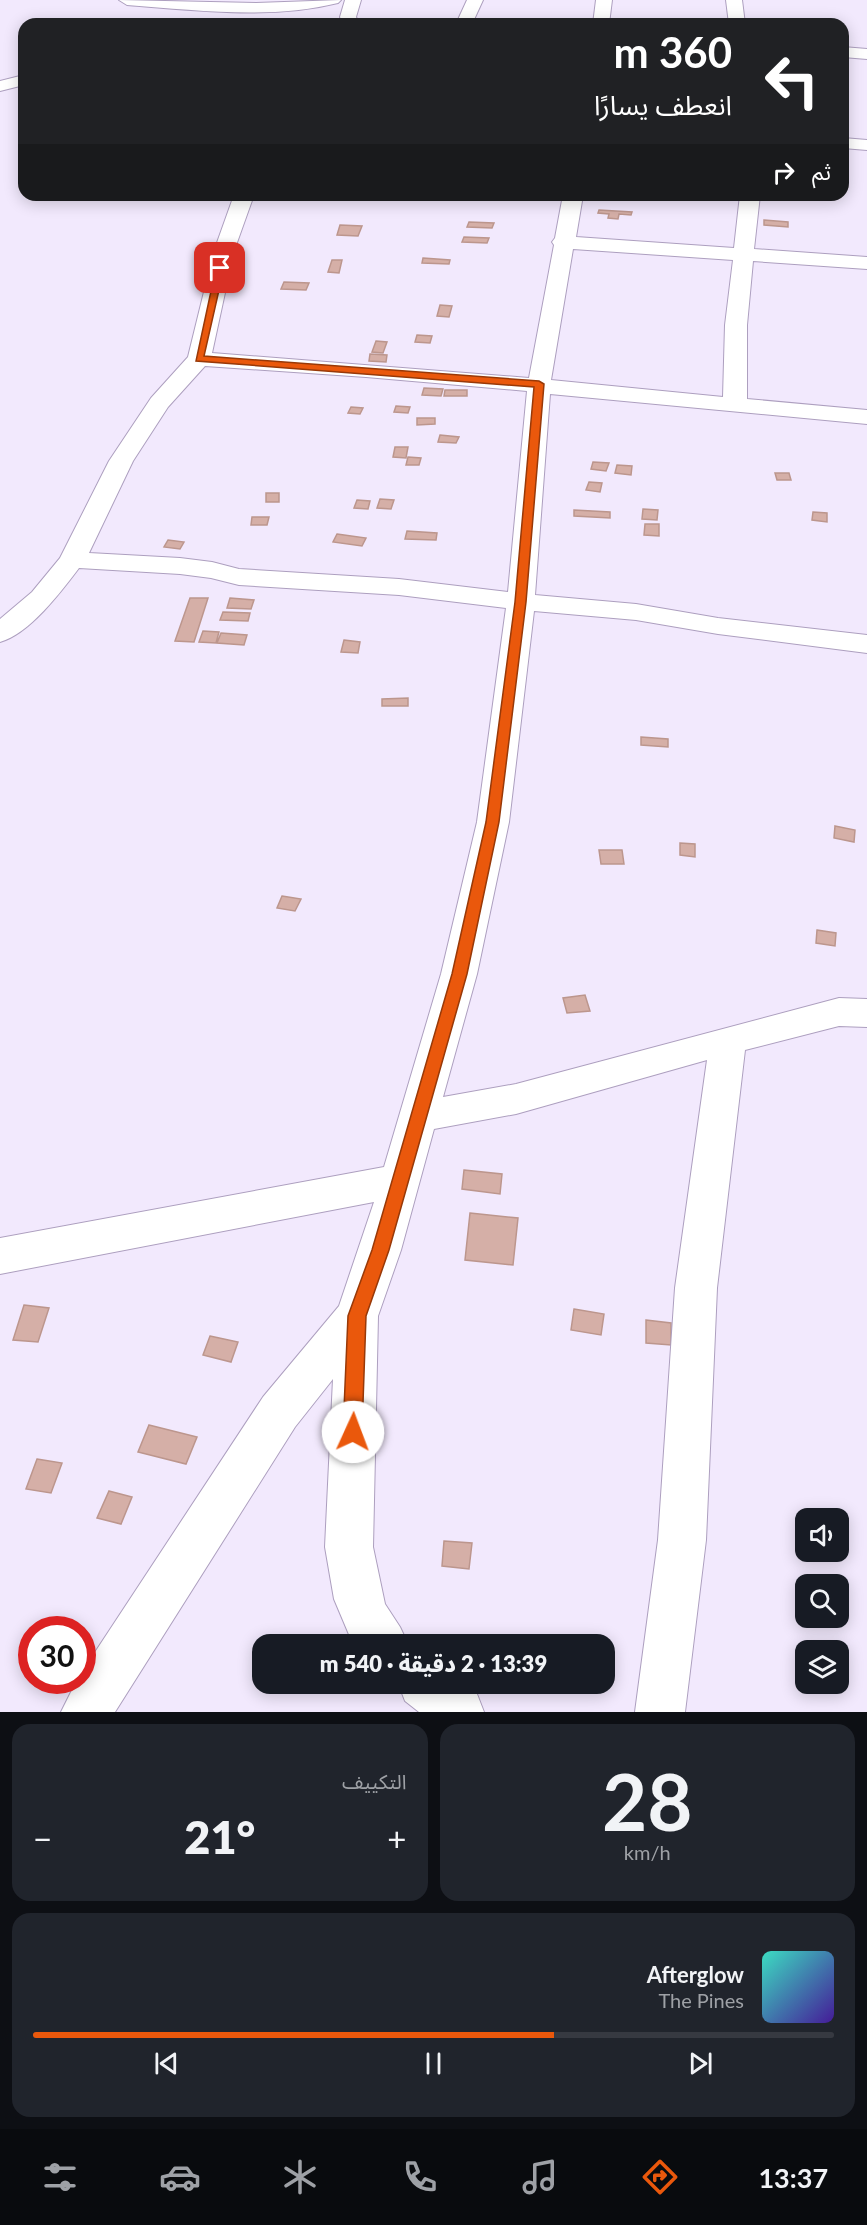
<!DOCTYPE html>
<html lang="ar">
<head>
<meta charset="utf-8">
<style>
  body { margin:0; font-family:Lato,"Noto Sans Arabic",sans-serif; background:#20242c; color:#f1f3f6; direction:rtl; height:100vh; display:flex; flex-direction:column; font-size:22px; white-space:nowrap }
  * { box-sizing:border-box; margin:0 }
  p { font-size:20px; color:#9ea1a6 }
  .icon { flex:none; width:33px; height:33px; fill:none; stroke:currentColor; stroke-width:2; stroke-linecap:round; stroke-linejoin:round }
  .map { position:relative; height:1712px; overflow:hidden; direction:ltr }
  .details { display:flex; flex-direction:column; gap:12px; padding:12px; background:#0d0f14; flex:1 }
  .details>* { flex:none }
  .banner { position:absolute; left:18px; top:18px; width:831px; height:183px; border-radius:18px; box-shadow:0 3px 15px #0003; direction:rtl; background:#202124; color:#fff; overflow:hidden }
  .fabs { position:absolute; left:795px; top:1508px; display:grid; gap:12px }
  .fabs a { display:grid; place-items:center; width:54px; height:54px; border-radius:12px; background:#171b24; box-shadow:0 3px 15px #0003; font-size:30px }
  .speed { position:absolute; left:18px; top:1616px; display:flex; gap:12px; font-size:30px; font-weight:700; text-align:center }
  .speed>* { display:grid; place-content:center; width:78px; height:78px; border-radius:50%; background:#171b24; box-shadow:0 3px 15px #0003; line-height:1 }
  .speed .limit { border:9px solid #d22; background:#fff; color:#111 }
  .pin { position:absolute; display:grid; place-items:center; width:51px; height:51px; color:#fff; margin:-26px; border-radius:12px; box-shadow:0 3px 9px #0006 }
  .me { position:absolute; width:66px; margin:-33px; rotate:2deg; stroke-linejoin:round; filter:drop-shadow(0 0 4px #0008) }
  .turn { display:flex; align-items:center; gap:21px; height:126px; padding:0 18px; font-size:27px }
  .turn .icon { width:78px; height:78px; stroke-width:2.5 }
  .turn b { display:block; font-size:42px; line-height:51px }
  .then { display:flex; align-items:center; height:57px; padding:0 18px; background:#0003; gap:12px; font-size:22px }
  .big { font-size:45px; font-weight:800; line-height:1.1 }
  .details .tile { flex:1; display:flex; flex-direction:column; justify-content:center; gap:9px; min-width:0; padding:0 21px; border-radius:18px; background:#20242c }
  .details .dial { align-items:center; gap:0 }
  .dial b { font-size:78px; line-height:1 }
  .song { display:flex; align-items:center; gap:18px }
  .cover { width:72px; height:72px; border-radius:9px; background:linear-gradient(135deg,hsl(170 70% 55%),hsl(260 70% 35%)) }
  .played { height:6px; border-radius:3px; background:linear-gradient(90deg,#ea580c 65%,#363941 65%) }
  .keys { display:flex; justify-content:space-around; direction:ltr }
  .heat { display:flex; justify-content:space-between; align-items:center; font-size:33px; direction:ltr }
  .details .tiles { flex:1; display:grid; gap:12px; grid-template-columns:1fr 1fr }
  .tile:last-child { grid-column:span 2 }
  .trip { position:absolute; left:252px; top:1634px; width:363px; height:60px; border-radius:18px; background:#171b24; box-shadow:0 3px 15px #0003; font-weight:800; line-height:60px; text-align:center; direction:rtl }
  .tabs { display:flex; height:96px; justify-content:space-around; align-items:center; background:#090b0e; color:#9ea1a6 }
  .tabs .icon { width:42px; height:42px }
  .tabs .selected { color:#ea580c }
  .tabs b { font-size:27px; color:#f1f3f6 }
  .map>svg:first-child { display:block }
  .building { fill:#d5afa7; stroke:#bc968d; stroke-width:1.5 }
  .lines { fill:none; stroke-linecap:round; stroke-linejoin:round }
  .minor-casing { stroke:#ad9fbf; stroke-width:2 }
  .minor { fill:#fff; fill-rule:evenodd }
  .route { fill:#ea580c; stroke:#983908; stroke-width:1.5 }
</style>
</head>
<body>
<div class="map">
<svg width="867" height="1712" viewBox="0 0 867 1712">
  <rect width="100%" height="100%" fill="#f2e9fd"/>
  <!-- building -->
  <path class="building" d="M599,210L632,212L631,215L619,214L618,219L608,218L609,214L598,213Z
    M764,220L788,222V227L764,225Z
    M469,222L494,223L492,228L467,227Z
    M340,225L362,226L358,236L337,235Z
    M464,237L489,238L487,243L462,242Z
    M423,258L450,260L449,264L422,263Z
    M332,260H342L339,273L328,272Z
    M284,282L309,283L306,290L281,289Z
    M440,305L452,306L449,317L437,316Z
    M417,335L432,336L430,343L415,342Z
    M376,341L387,342L383,353L372,352Z
    M370,354L387,355L386,362L369,361Z
    M424,388L443,389L441,396L422,395Z
    M445,390H467V396H444Z
    M396,406L410,407L408,413L394,412Z
    M351,407L363,408L360,414L348,413Z
    M417,418H435V424L417,425Z
    M440,435L459,437L456,443L438,442Z
    M395,447H408L406,458L393,457Z
    M408,457L421,458L419,465H406Z
    M593,462L609,463L606,471L591,469Z
    M617,465L632,466L631,475L615,473Z
    M775,473H789L791,480H777Z
    M589,482L602,483L600,492L586,490Z
    M266,493H279V502H266Z
    M380,499L394,500L391,509L377,508Z
    M357,500L370,501L368,509L354,508Z
    M643,509L658,510L657,520L642,519Z
    M574,510L610,512V518L574,516Z
    M813,512L827,513V522L812,520Z
    M252,517H269L267,525H251Z
    M645,524H659V536L644,535Z
    M407,531L437,533L436,540L405,539Z
    M337,534L366,538L362,546L333,542Z
    M168,540L184,542L180,549L164,547Z
    M190,598H208L194,642L175,641Z
    M230,598L254,600L251,609L227,608Z
    M223,612L250,613L248,621L220,620Z
    M203,631L219,632L216,643L199,642Z
    M221,633L247,635L244,645L217,643Z
    M344,640L360,642L358,653L341,652Z
    M408,698V706H382V699Z
    M641,737L668,739V747L641,745Z
    M835,826L855,830L854,842L834,838Z
    M680,843L695,844V857L680,855Z
    M599,850H622L624,864H601Z
    M282,896L301,899L295,911L277,908Z
    M817,930L836,933L835,946L816,943Z
    M585,995L590,1011L567,1013L563,998Z
    M464,1170L502,1174L500,1194L462,1189Z
    M470,1213L518,1218L513,1265L465,1260Z
    M24,1305L49,1308L38,1342L13,1340Z
    M574,1309L604,1314L601,1335L571,1330Z
    M646,1320L671,1323V1345L646,1343Z
    M210,1336L238,1342L231,1362L203,1355Z
    M149,1425L197,1437L186,1464L138,1452Z
    M37,1459L62,1463L51,1493L26,1489Z
    M109,1491L132,1497L121,1524L97,1518Z
    M444,1541L472,1543L469,1569L442,1566Z"/>
  <g class="lines">
    <!-- minor casing -->
    <g class="minor-casing">
      <path id="minor" d="M119,0L256,3L341,0L338,3C270,20 196,10 127,5Z
        M345,0H361L356,17L359,24H343L340,17Z
        M467,0H483L472,24H456Z
        M596,0H612L609,24H593Z
        M726,0H742L745,24H729Z
        M843,47L867,49V59L843,57Z
        M24,75V85L0,91V81Z
        M843,138L867,140V150L843,148Z
        M234,195H254L234,251L212,353L529,378L554,245L552,242L555,238L563,195H583L576,237L734,248L740,195H760L754,249L867,257V269L753,261L747,325V399L867,410V424L550,394L535,595L636,604L718,618L867,635V653L718,634L636,620L534,611L509,822L477,974L443,1097L516,1084L839,998L867,999V1027L839,1026L745,1050L717,1288L706,1540L685,1712H635L658,1540L675,1288L707,1060L516,1114L434,1129L401,1250L378,1316L373,1547L385,1604L400,1627L408,1644H353L334,1599L325,1547L333,1379L295,1427L115,1712H61L77,1680H82V1672L263,1397L339,1306L374,1202L0,1274V1238L384,1167L441,974L477,822L506,608L399,595L239,585L211,578L180,574L79,568C61,592 29,634 0,642V619L32,592L60,558L109,461L151,398L188,357L214,251ZM573,249L733,260L725,325L723,397L551,380ZM205,366L366,377L527,391L508,592L399,579L239,569L212,562L180,558L89,553L133,461L168,407Z
        M398,1683H463L477,1694L484,1712H419L405,1701Z"/>
    </g>
    <!-- minor -->
    <use href="#minor" class="minor"/>
  </g>
  <!-- route -->
  <path class="route" d="M220,265L224,268L204,356L539,381L544,384L526,602L499,822L467,974L389,1250L366,1316L362,1432L359,1438L353,1440L346,1438L343,1432L348,1316L372,1250L452,974L486,822L515,602L534,387L196,361L216,268Z"/>
</svg>
<div class="fabs">
<a><svg class="icon" aria-label="sound" viewBox="0 0 24 24"><path d="M4 9h4l5-4v14l-5-4H4zM17 9q2 3 0 6"/></svg></a>
<a><svg class="icon" aria-label="search" viewBox="0 0 24 24"><circle cx="10" cy="10" r="6"/><path d="M15 15l6 6"/></svg></a>
<a><svg class="icon" aria-label="layers" viewBox="0 0 24 24"><path d="M12 4l9 5-9 5-9-5zM3 14l9 5 9-5"/></svg></a>
</div>
<div class="speed"><div class="limit">30</div></div>
<div class="pin" style="left:220px;top:268px;background:#d93025"><svg class="icon" aria-label="arrive" viewBox="0 0 24 24"><path d="M6 21V4h12l-3 4 3 4H6"/></svg></div>
<svg class="me" style="left:353px;top:1432px" viewBox="-20 -20 40 40"><circle r="19" fill="#fff"/><path d="M0-13L10 11 0 6-10 11z" fill="#ea580c"/></svg>
<div class="trip">13:39 · 2 دقيقة · 540 m</div>
<div class="banner">
<div class="turn"><svg class="icon" aria-label="left" viewBox="0 0 24 24"><path d="M17 20v-9H6M10 6l-5 5 5 5"/></svg><div><b>360 m</b>انعطف يسارًا</div></div>
<div class="then">ثم<svg class="icon" aria-label="right" viewBox="0 0 24 24"><path d="M7 20v-9h11M14 6l5 5-5 5"/></svg></div>
</div>
</div>
<section class="details">
<div class="tiles">
<div class="tile dial"><b>28</b><p>km/h</p></div>
<div class="tile"><p>التكييف</p>
<div class="heat"><a>−</a><b class="big">21°</b><a>+</a></div>
</div>
<div class="tile">
<div class="song"><i class="cover"></i><div><b>Afterglow</b><p>The Pines</p></div></div>
<div class="played"></div>
<div class="keys"><svg class="icon" aria-label="previous" viewBox="0 0 24 24"><path d="M18 5L8 12l10 7zM5 5v14"/></svg><svg class="icon" aria-label="pause" viewBox="0 0 24 24"><path d="M8 5v14M16 5v14"/></svg><svg class="icon" aria-label="next" viewBox="0 0 24 24"><path d="M6 5l10 7-10 7zM19 5v14"/></svg></div>
</div>
</div>
</section>
<nav class="tabs">
<b>13:37</b>
<svg class="icon selected" aria-label="directions" viewBox="0 0 24 24"><path d="M12 3l9 9-9 9-9-9zM9 14v-3h6M13 9l2 2-2 2"/></svg>
<svg class="icon" aria-label="music" viewBox="0 0 24 24"><path d="M9 18V5l10-2v13"/><circle cx="6" cy="18" r="3"/><circle cx="16" cy="16" r="3"/></svg>
<svg class="icon" aria-label="phone" viewBox="0 0 24 24"><path d="M5 4h4l2 5-3 2q2 4 5 5l2-3 5 2v4C11 20 4 13 5 4z"/></svg>
<svg class="icon" aria-label="climate" viewBox="0 0 24 24"><path d="M12 3v18M4 7l16 10M4 17L20 7"/></svg>
<svg class="icon" aria-label="car" viewBox="0 0 24 24"><path d="M5 17H2v-5l4-1 3-4h7l3 4 3 1v5h-3M9 17h6M6 11h13"/><circle cx="7" cy="17" r="2"/><circle cx="17" cy="17" r="2"/></svg>
<svg class="icon" aria-label="filters" viewBox="0 0 24 24"><path d="M4 7h16M4 17h16"/><circle cx="9" cy="7" r="2"/><circle cx="15" cy="17" r="2"/></svg>
</nav>
</body>
</html>
